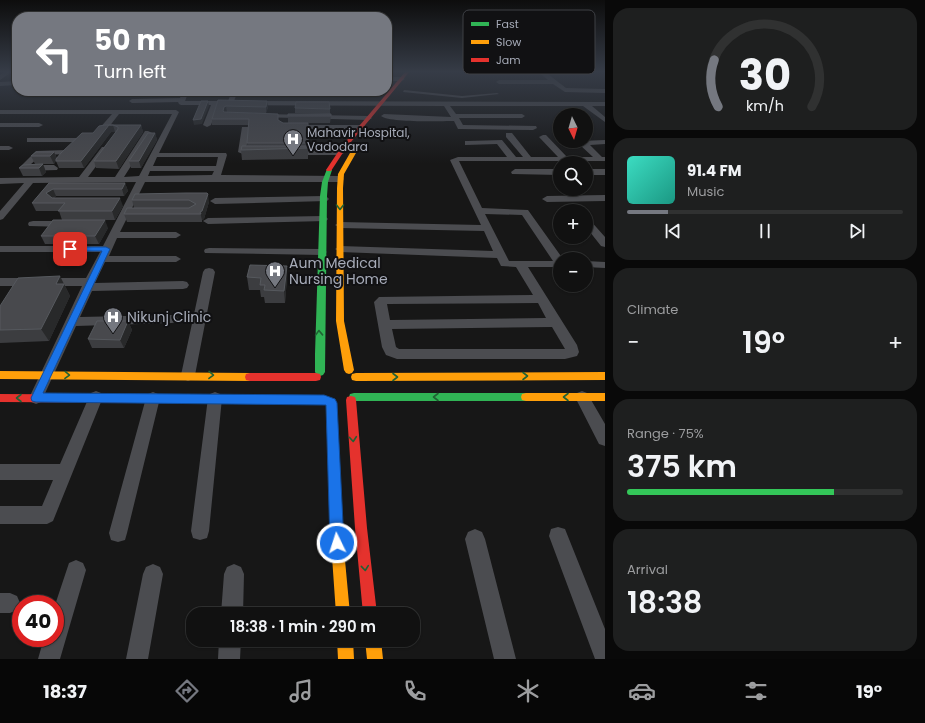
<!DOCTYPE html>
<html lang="en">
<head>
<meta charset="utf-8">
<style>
  body { margin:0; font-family:Poppins,sans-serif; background:#1e1f1f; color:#f1f3f6; height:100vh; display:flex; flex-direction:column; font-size:15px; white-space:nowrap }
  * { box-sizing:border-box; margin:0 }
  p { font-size:13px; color:#9c9d9f }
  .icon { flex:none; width:22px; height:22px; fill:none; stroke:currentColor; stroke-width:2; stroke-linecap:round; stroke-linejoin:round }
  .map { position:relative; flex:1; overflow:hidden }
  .side { display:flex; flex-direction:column; gap:8px; padding:8px; background:#090909; width:320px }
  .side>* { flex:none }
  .guide { position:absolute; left:12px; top:12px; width:380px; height:84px; border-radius:16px; box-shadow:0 1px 3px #0004,0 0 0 1px #303131; background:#757880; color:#fff; overflow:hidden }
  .needle { width:26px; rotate:175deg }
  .fabs { position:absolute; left:553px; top:108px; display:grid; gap:8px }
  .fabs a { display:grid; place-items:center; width:40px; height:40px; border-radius:50%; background:#111; box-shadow:0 1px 3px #0004,0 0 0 1px #303131; font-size:20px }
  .speed { position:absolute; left:12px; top:595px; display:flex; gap:8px; font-size:20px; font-weight:700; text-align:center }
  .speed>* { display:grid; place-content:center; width:52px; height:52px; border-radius:50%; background:#111; box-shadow:0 1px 3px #0004,0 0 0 1px #303131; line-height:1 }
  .speed .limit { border:6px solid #d22; background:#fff; color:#111 }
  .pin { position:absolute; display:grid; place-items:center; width:34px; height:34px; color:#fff; margin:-17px; border-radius:8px; box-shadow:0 2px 6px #0006 }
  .me { position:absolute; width:44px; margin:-22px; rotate:356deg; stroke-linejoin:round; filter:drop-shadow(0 0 3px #0008) }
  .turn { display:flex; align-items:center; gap:14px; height:84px; padding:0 16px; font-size:18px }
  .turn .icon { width:52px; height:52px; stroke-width:2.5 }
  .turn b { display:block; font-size:28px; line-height:34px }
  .big { font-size:30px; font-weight:600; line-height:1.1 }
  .side .card { flex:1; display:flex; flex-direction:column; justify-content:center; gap:6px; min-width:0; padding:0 14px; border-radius:16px; background:#1e1f1f }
  .side .dial { align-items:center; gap:0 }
  .dial svg { height:104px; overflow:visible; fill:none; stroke:#303131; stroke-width:7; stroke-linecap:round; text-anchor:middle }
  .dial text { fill:#f1f3f6; stroke:none }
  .song { display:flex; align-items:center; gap:12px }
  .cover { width:48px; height:48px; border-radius:6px; background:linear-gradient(135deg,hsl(170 70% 55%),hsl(170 70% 35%)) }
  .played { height:4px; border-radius:2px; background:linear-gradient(90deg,#757880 15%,#303131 15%) }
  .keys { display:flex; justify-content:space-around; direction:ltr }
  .heat { display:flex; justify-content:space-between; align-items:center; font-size:22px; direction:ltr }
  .charge { height:6px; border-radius:3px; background:linear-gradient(90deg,#34c759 75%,#303131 0) }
  .trip { position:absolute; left:186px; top:607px; width:234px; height:40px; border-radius:16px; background:#111; box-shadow:0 1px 3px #0004,0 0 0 1px #303131; font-weight:600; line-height:40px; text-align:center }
  .menu { display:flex; height:64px; justify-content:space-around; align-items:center; background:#070707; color:#9c9d9f }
  .menu .icon { width:28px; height:28px }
  .menu .active { color:#757880 }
  .menu b { font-size:18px; color:#f1f3f6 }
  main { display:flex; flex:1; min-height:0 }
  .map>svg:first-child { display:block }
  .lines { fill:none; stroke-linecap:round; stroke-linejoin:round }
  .lane { fill:#4b4c50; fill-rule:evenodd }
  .street { fill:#4b4c50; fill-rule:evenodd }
  .fast { fill:#30b455; fill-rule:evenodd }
  .slow { fill:#ff9f0a; fill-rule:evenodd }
  .jam { fill:#e5322d; fill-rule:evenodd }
  .wall { fill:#3c3d40 }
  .shaded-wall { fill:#28292a }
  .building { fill:#48494d; stroke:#56595e }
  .oneway { stroke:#206234 }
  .route { fill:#1a73e8; stroke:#114b97 }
  .labels { text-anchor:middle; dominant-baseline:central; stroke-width:4; stroke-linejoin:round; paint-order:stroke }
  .far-poi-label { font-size:12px; fill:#a7acb9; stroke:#111113; text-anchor:start }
  .poi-label { font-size:14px; fill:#a7acb9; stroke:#111113; text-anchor:start }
  .key { fill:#111113; stroke:#3e4045; stroke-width:1 }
  .key-label { font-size:11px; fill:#a7acb9 }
</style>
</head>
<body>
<main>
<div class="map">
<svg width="605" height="659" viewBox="0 0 605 659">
  <rect width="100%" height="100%" fill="#171717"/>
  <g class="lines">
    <!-- lane -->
    <path class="lane" d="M404,90L462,96L497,93L499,94L462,98L403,92Z"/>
    <!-- street -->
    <path class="street" d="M6,71H13L0,80V75Z
      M537,71H544L566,88L605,89V93L565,92L553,84H499L496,82L499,80H548Z
      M387,77H402L405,79L402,81H387Z
      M17,81V85L0,86V82Z
      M135,91H149C146,94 138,94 135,91Z
      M183,91H189L185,101H228L232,91H238L234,101L605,102V106H592L605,117V122L583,106H450L456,114H522L525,116L522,118H459L463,125L536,126L537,128L533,130L461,129H458L454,121C440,121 390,123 381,116L384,114L451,117L444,106L218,105L211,125L207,127L203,125L211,105H181L179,104L178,102L132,103L129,101L132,99L180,98Z
      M0,110H176L179,112L159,153H226L227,155L221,175L340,176L344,179L340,182H145L120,232H176L181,235L176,238H117L109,256H176L181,259L176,262H105L95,283L183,281L187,282L189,285L187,288L183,289L92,291L80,317L172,315L176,316L178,319L176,322L172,323L76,326L41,402L36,404L31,402L29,398L82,286H0V278H86L100,252H0V246H103L136,182L33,183L3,219L0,220V211L24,183L0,184V178L79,177L102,147H105L109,149L88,177H115L145,131H148L152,133L124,177L139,176L172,114H119L105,132H102L98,130L112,114H0ZM157,157H218L216,166H153ZM150,171H214L212,175L148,176Z
      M261,114L369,116L372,118L369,120L259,117V115Z
      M0,123H39L43,125L39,127H0Z
      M288,125H361L365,127L361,129H288Z
      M242,127H248L249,129L246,151H255V155H245L238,152Z
      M506,133H512L531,157H558L539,137L543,135H546L567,157H593L580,145V141L605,140V144L590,145L602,157H605V161H459L482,208L528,210L563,259H560V267H528L577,345L579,352L577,356L565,359H397L386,355L382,347L374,302L379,297L533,295L516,267L501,266L497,258L340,252L335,249L340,246L493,251L484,231L340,228L335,225L340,222L481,225L450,160L458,157H507L497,144L465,145V141H468L502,140L516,157H523L506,137ZM485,214L522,215L553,261H509ZM538,303L546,318L390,320L387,304ZM552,327L565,349H399L396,347L392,329Z
      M27,138H80L84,140L80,142H27Z
      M0,146H9L13,148L9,150H0Z
      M67,150H70V154L41,155L30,165H54L58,168L57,170L23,171L19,168L36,151Z
      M289,151H340L344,153L340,155H289Z
      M515,169H560V175L512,174L511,172Z
      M586,169H605V175H586Z
      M605,195V201L547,202L542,199L547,196Z
      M324,196L327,197L329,199L327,201L215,204L210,201L215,198Z
      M323,216L326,217L328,219L326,221L208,224L203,221L208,218Z
      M586,218L589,219L605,237V247L601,246L586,227Z
      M33,221H67L72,224L67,227L29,226L28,224L29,222Z
      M209,248L322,249L327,252L322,255L205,253L204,251L205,249Z
      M586,261L605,262V268L586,267Z
      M209,268L213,269L215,272L195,375L193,379L188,381L183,379L181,375L203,272L205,269Z
      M96,391L101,393L103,397L53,521L47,524H0V506H42L53,480H0V464H60L89,397L91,393Z
      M582,391L587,393L605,424V446L599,444L575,397L577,393Z
      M153,392L158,394L160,398L127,533L125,540L118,542L111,540L109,533L146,398L148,394Z
      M215,392L220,394L222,398L209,531L207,538L200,540L193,538L191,531L208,398L210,394Z
      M558,527L565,529L605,629V659H595L549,536L551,529Z
      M475,529L482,532L485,539L516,659H494L465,539L468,532Z
      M76,560L83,563L86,570L60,659H38L44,638H55V605L69,563Z
      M153,564L160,567L163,574L148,659H126L143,574L146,567Z
      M234,564L241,567L244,574L243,614H221L224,574L227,567Z
      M0,593H10L17,596L20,603L17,610L10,613H0Z
      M219,640H241L240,659H218Z"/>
    <!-- fast -->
    <path class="fast" d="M329,168L332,170L328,182L327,196L325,372L323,375L320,376L317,375L315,372V354L320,196L322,182L327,169Z
      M354,393H526L530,394L531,397L530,400L526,401H354L350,400L349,397L350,394Z
      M161,395L324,396L328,397L329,400L328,403L324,404L161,403L157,402L156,399L157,396Z"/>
    <!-- slow -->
    <path class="slow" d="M353,151L356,153L344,174L343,188L344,321L354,370L352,373L349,374L346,373L344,370L336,321L337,188L338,174L350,153Z
      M0,371L250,373L254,374L255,377L254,380L250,381L0,379Z
      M605,372V380L356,381L352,380L351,377L352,374L356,373Z
      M526,393H605V401H526L522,400L521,397L522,394Z
      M331,399L335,400L336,403L342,528L350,614H336L330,528L326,403L327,400Z
      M337,640H353L354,659H338Z
      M365,640H381L383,659H367Z"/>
    <!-- jam -->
    <path class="jam" d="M406,71H410L346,148L331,171H327L326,170L342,146Z
      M250,373H316L320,374L321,377L320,380L316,381H250L246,380L245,377L246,374Z
      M0,394L161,395L165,396L166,399L165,402L161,403L0,402Z
      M351,396L355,397L356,400L367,528L377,614H363L355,528L346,400L347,397Z"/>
  </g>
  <!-- wall -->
  <path class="wall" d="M218,100L268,107L266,113H235L278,120L283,123H308V159L242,160L241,150L247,146L249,125H212V119Z
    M295,108L330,109V114L295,113Z
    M288,114L331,116L330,123H288Z
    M105,125H141L143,132L119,169L96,168L94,161L116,132H111L84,168H59L56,161L54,164H35L31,156L54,152L57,158Z
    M155,133L157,140L141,168H131L129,161Z
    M43,164L46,172L42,176H23L19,168Z
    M49,183H125L128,191L124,196H56L54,198L123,206L115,220H62L59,211H36L32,203Z
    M186,193L209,202L204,219L202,220V222H127L124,214L189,208H191H134L132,200Z
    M108,228L99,244H45L41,236Z
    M247,277L287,278L285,303H265L264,297H261L260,290H249Z
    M64,284L70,296L49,341L0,343V306Z
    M128,321L132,330L124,348H92L88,339Z"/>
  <!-- shaded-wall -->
  <path class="shaded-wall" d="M208,101L209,106L202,124L194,125L193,120Z
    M267,101L268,107L266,113V107Z
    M226,106L227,112L224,114L223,111L224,107Z
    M109,125H113L115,132H111L84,168L81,161Z
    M141,125L143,132L119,169L116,161Z
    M155,133L157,140L141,168L139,161Z
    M54,152L57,159L54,164L50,156Z
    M43,164L46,172L42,176L39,168Z
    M125,183L128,191L124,196L122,189Z
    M53,189L56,196L50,200L46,193Z
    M208,194L209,202L204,219L202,220L200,212Z
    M120,198L123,206L115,220L112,211Z
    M105,220L108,228L99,244L95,236Z
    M287,266V278L285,303L284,291Z
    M60,276L70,296L49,341L41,329L56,284Z
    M128,321L132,330L124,348L120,340Z"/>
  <!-- building -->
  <path class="building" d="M218,100L267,101L266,107L226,106L224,107L223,111L224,112L278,114V120L283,123H308V143H247L249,119H212Z
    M201,101H208L201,119L193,120Z
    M296,102H329L330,109L295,108Z
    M288,114H331V116H288Z
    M105,125H113H109L81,161H56V159L61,153L82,133H93L99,126Z
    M113,125H141L116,161H94L118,129V127Z
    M148,133H155L139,161H129Z
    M242,146H308V148L241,150Z
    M36,152H54L50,156H31Z
    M43,164L39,168H19L23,165Z
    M49,183H125L122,189H53L46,193L52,198H120L112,211H58L65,203H32Z
    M186,193H207L208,194L202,211L200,212L201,214H124L127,208H189L196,204L189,200H132L135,194Z
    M53,220H105L95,236H41Z
    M250,265L287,266L284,291L264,290L265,285H260L261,278L247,277Z
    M60,276L56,284H64L41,329L0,330V306L18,278Z
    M97,321H128L120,340L88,339Z"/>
  <!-- one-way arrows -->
  <defs><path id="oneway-chevron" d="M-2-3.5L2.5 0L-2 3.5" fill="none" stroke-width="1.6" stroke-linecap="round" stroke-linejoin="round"/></defs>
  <g class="oneway">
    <use href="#oneway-chevron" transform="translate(340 207) rotate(90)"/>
    <use href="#oneway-chevron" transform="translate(319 333) rotate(-92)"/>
    <use href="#oneway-chevron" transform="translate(67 375) rotate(1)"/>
    <use href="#oneway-chevron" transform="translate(211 375) rotate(1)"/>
    <use href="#oneway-chevron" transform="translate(525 376)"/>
    <use href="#oneway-chevron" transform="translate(395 377)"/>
    <use href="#oneway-chevron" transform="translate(436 397) rotate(180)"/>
    <use href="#oneway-chevron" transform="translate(566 397) rotate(180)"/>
    <use href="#oneway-chevron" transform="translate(19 398) rotate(180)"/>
    <use href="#oneway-chevron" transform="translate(353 439) rotate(85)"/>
    <use href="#oneway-chevron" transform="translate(365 568) rotate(84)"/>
  </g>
  <!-- sky -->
  <linearGradient id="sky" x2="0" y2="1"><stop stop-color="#0d0d0d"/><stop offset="0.44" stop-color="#363c47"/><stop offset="1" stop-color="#363c47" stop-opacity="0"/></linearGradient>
  <rect width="605" height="163" fill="url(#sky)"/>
  <!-- route -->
  <path class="route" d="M106,247L110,249L43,393L324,395L335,399L337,403L344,543L342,547L337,549L332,547L330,543L326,405L36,402L32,401L31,398L102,251H70L67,249L70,247Z"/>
  <!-- icons -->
  <defs>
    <g id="hospital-pin" transform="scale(1)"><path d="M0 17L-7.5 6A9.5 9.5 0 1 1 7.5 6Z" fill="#757880" stroke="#111113"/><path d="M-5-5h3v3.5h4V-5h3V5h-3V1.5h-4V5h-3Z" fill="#fff"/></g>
  </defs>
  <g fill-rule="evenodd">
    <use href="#hospital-pin" x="293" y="139"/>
    <use href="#hospital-pin" x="275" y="271"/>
    <use href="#hospital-pin" x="113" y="317"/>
  </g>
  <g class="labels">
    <!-- far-poi labels -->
    <g class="far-poi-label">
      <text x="307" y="132">Mahavir Hospital,<tspan x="307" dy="14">Vadodara</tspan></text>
    </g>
    <!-- poi labels -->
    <g class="poi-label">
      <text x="289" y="263">Aum Medical<tspan x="289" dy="16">Nursing Home</tspan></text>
      <text x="127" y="317">Nikunj Clinic</text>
    </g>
  </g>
  <!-- legend -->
  <rect x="463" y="10" width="132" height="64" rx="6" class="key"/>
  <rect x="471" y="22" width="18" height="4" fill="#30b455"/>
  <rect x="471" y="40" width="18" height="4" fill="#ff9f0a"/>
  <rect x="471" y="58" width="18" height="4" fill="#e5322d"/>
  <g class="key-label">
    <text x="496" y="28">Fast</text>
    <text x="496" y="46">Slow</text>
    <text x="496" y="64">Jam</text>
  </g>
</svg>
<div class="fabs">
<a><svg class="needle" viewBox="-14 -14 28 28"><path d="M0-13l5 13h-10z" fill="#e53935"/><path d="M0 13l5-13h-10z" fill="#9c9d9f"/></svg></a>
<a><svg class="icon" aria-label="search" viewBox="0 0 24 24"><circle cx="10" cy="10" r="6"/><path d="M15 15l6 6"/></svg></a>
<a>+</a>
<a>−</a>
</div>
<div class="speed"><div class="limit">40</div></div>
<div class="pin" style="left:70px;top:249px;background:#d93025"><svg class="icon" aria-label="arrive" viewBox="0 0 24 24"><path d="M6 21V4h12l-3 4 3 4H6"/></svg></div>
<svg class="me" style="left:337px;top:543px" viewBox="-20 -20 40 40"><circle r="17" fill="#1a73e8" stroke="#fff" stroke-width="3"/><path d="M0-11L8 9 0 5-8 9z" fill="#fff"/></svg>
<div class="trip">18:38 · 1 min · 290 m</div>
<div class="guide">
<div class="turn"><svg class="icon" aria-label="left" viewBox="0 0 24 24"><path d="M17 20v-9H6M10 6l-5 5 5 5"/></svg><div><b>50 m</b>Turn left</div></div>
</div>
</div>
<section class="side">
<div class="card dial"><svg viewBox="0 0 100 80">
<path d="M14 69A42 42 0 1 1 86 69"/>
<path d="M14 69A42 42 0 0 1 11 33" stroke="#757880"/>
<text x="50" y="56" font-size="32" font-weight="700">30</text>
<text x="50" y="72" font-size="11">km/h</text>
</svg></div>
<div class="card">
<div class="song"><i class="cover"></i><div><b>91.4 FM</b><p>Music</p></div></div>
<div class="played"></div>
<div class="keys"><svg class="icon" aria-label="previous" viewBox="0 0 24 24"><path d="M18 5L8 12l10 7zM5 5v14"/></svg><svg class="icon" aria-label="pause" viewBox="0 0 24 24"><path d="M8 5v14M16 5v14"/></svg><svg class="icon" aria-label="next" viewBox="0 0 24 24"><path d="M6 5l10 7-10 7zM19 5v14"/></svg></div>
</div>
<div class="card"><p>Climate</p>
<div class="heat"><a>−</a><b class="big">19°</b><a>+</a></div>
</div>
<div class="card"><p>Range · 75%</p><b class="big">375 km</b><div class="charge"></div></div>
<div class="card"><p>Arrival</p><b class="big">18:38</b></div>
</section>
</main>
<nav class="menu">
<b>18:37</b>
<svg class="icon active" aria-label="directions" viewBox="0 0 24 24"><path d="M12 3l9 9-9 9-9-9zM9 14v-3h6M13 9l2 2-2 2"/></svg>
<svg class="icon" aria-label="music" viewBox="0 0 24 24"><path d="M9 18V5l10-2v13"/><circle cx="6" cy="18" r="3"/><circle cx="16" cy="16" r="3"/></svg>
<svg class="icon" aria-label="phone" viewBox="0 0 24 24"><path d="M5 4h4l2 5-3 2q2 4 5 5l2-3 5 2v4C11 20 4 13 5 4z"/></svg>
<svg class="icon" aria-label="climate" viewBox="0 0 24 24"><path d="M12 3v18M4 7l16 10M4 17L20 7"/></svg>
<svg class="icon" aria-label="car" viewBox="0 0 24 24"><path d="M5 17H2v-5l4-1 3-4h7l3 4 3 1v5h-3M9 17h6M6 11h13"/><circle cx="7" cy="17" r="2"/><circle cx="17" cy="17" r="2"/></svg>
<svg class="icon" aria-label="filters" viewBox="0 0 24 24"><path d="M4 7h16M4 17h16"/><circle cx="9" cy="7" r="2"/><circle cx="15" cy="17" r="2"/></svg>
<b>19°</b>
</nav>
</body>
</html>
